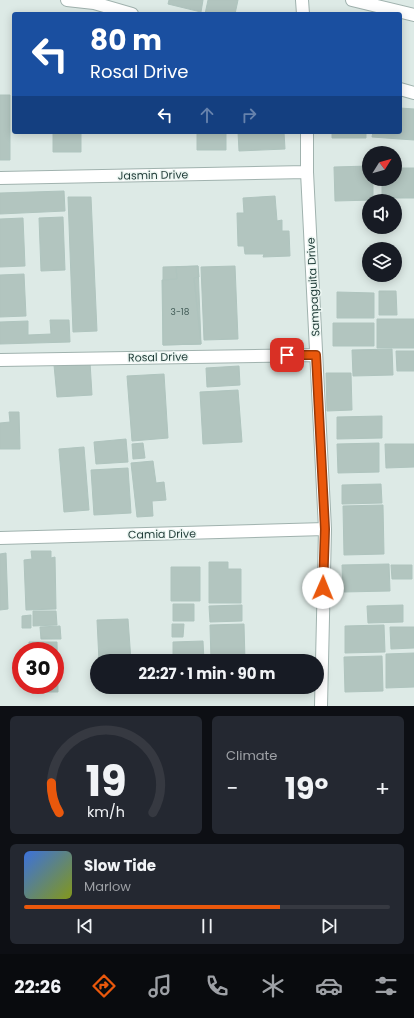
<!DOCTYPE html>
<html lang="en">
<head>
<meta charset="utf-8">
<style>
  body { margin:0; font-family:Poppins,sans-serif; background:#242831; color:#f1f3f6; height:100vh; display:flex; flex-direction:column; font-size:15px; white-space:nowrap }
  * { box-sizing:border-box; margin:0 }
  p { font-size:13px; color:#9ea1a6 }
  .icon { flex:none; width:22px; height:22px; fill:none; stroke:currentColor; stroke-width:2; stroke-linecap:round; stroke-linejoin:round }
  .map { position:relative; height:706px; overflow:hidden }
  .sheet { display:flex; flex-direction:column; gap:10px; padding:10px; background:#0d0f14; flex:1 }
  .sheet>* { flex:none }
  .top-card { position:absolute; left:12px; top:12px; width:390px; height:122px; border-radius:4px; box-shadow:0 2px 10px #0003; background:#1a4fa0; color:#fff; overflow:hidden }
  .needle { width:26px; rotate:53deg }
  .tools { position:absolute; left:362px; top:146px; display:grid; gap:8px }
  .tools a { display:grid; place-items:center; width:40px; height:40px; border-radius:50%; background:#171b24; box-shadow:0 2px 10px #0003; font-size:20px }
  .speed { position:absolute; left:12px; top:642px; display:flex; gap:8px; font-size:20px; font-weight:700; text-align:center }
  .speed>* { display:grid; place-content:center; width:52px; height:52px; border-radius:50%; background:#171b24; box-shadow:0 2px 10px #0003; line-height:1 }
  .speed .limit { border:6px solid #d22; background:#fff; color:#111 }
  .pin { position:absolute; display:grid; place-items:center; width:34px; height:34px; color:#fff; margin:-17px; border-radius:8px; box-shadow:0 2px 6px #0006 }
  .me { position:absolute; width:44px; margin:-22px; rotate:1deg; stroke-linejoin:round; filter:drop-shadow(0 0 3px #0008) }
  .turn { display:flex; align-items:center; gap:14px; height:84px; padding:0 12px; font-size:18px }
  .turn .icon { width:52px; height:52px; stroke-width:2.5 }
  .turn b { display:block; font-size:28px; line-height:34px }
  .lanes { display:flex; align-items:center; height:38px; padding:0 12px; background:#0003; justify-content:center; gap:20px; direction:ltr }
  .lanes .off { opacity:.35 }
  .big { font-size:30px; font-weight:700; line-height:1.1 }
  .sheet .widget { flex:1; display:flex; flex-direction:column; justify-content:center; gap:6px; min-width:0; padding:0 14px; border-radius:6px; background:#242831 }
  .sheet .dial { align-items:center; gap:0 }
  .dial svg { height:104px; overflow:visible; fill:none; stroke:#363941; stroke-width:7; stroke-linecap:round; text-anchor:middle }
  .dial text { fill:#f1f3f6; stroke:none }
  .song { display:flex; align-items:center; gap:12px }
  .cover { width:48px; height:48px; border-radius:6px; background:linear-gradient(135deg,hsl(220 70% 55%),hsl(70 70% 35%)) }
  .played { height:4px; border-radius:2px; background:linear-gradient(90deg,#ea580c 70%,#363941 70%) }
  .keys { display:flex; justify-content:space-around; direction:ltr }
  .heat { display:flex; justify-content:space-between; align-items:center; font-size:22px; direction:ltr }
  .sheet .tiles { flex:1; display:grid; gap:10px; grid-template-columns:1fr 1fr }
  .widget:last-child { grid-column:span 2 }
  .trip { position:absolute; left:90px; top:654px; width:234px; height:40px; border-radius:20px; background:#171b24; box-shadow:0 2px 10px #0003; font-weight:700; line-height:40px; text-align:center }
  .menu { display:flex; height:64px; justify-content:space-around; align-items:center; background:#090b0e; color:#9ea1a6 }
  .menu .icon { width:28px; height:28px }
  .menu .active { color:#ea580c }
  .menu b { font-size:18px; color:#f1f3f6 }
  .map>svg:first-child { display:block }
  .building { fill:#b2c5bf; stroke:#afc4be }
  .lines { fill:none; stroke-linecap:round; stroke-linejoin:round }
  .minor-casing { stroke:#a0b2ae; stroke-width:14 }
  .minor { stroke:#fff; stroke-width:12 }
  .route-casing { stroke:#983908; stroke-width:10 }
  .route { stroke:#ea580c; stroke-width:7 }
  .labels { text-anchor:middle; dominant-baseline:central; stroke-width:3; stroke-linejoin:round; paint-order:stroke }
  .number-label { font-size:9px; fill:#435d58 }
  .street-label { font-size:11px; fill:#1e3a36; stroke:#edf7f3 }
</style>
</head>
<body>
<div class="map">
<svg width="414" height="706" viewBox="0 0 414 706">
  <rect width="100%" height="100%" fill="#ddeae6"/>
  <!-- building -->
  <path class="building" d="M169,0H203L201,12L168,4Z
    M208,0H238L235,14H205Z
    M0,95H10V160H0Z
    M400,108L414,109V140L372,137L373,132H400Z
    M53,132H81V152H53Z
    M197,132H226V150H197Z
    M238,132H284L285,149L239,151Z
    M332,132H366V138H332Z
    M369,166V179H373V200L335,201L334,167Z
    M395,168H414V198H382V179H395Z
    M64,191L65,211L0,214V193Z
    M275,196L277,221L282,220V231H289L290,256L263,257L264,254H245L244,246H238L237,213H244L243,198Z
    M68,197H91L97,331L73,332Z
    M63,217L65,270L41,271L39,218Z
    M23,218L25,266L0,267V219Z
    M198,266L199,277L194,278L201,344L163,345L162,280L177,279L176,267Z
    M198,266L201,344L163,345V267Z
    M235,266L238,339L204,340L201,267Z
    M24,274L26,316L0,317V275Z
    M379,291H396L397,315H379Z
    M337,292L374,293V318H337Z
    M377,319H414V348H377Z
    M50,320H69L70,342L0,344V322L28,321V335L51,334Z
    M333,323H374V346H333Z
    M392,349L393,375L353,376L352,350Z
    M396,351H414V371H397Z
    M90,362L92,395L57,397L54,365Z
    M239,366L240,385L207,387L206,368Z
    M326,373H351L352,410L327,411Z
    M164,374L168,438L132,441L127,376Z
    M238,390L242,442L203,444L200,392Z
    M9,412H19L20,449H0V423L10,422Z
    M382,416V438L337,439V417Z
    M126,439L128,462L96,464L94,442Z
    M143,443L145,458L133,459L132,444Z
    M379,443V472L338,473L337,444Z
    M385,444H414V467L386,468Z
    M84,447L89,510L64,512L59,449Z
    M153,461L156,483L164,482L166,500L152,501L153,516L137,517L131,463Z
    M128,468L131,513L94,515L91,470Z
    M381,484L382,503L342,504V485Z
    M383,505L384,554L344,555L343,506Z
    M31,551H51V558L55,557L56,609L26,610L24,560L32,559Z
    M6,553L8,609L0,610V554Z
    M209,562H228V569H241V603H209Z
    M389,564L390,591L343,592L342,565Z
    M391,565H412V579H392Z
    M171,567H200V601H171Z
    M173,604H194V621H173Z
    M242,605V621L210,622L209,606Z
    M403,605V622L368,623L367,606Z
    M33,611H56L57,625L33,626Z
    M31,615V628H22V616Z
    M128,619L131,661H99L97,620Z
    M172,624H184L183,637H172Z
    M244,624L245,661H211L210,625Z
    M384,625L385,652L345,653V626Z
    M60,626L61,639H41L40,627Z
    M390,627H414V648L391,649Z
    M203,641L204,661H173V642Z
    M29,642H57L58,692H43V685H55V651H29Z
    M414,653V687L386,688V654Z
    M382,656L383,691L345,692L344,657Z
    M101,687H132V688L101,689Z"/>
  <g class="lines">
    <!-- minor casing -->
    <g class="minor-casing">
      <path id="minor" d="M67,0L94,3L132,14
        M302,0L303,14
        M352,0L414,15
        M400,89L414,93
        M307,132V172L325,529L321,706
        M0,178L307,172
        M0,360L316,355
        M0,538L325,529"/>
    </g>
    <!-- minor -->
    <use href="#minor" class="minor"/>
  </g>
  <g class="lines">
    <!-- route casing -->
    <g class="route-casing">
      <path id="route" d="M287,355H316L325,529L323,588"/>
    </g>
    <!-- route -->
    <use href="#route" class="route"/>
  </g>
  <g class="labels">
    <!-- number labels -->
    <g class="number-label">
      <text x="180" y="312">3-18</text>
    </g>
    <!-- street labels -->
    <g class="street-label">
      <text transform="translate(153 175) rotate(-1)">Jasmin Drive</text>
      <text transform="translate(313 287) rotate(-93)">Sampaguita Drive</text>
      <text transform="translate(158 357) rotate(-1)">Rosal Drive</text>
      <text transform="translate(162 534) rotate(-1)">Camia Drive</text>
    </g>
  </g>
</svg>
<div class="tools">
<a><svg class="needle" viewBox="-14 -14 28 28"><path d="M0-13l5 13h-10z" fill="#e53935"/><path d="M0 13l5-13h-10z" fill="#9ea1a6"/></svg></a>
<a><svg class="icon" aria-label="sound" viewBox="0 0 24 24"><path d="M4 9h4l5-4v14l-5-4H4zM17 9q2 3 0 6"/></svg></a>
<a><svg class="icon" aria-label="layers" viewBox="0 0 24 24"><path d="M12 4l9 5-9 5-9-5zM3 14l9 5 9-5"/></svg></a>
</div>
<div class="speed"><div class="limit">30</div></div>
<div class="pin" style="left:287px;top:355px;background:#d93025"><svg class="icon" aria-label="arrive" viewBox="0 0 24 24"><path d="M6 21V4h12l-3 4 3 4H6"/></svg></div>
<svg class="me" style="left:323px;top:588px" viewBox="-20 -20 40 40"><circle r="19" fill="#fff"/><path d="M0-13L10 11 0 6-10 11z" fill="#ea580c"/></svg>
<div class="trip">22:27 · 1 min · 90 m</div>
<div class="top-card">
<div class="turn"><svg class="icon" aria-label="left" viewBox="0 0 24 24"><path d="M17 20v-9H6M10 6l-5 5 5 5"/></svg><div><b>80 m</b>Rosal Drive</div></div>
<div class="lanes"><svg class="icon" aria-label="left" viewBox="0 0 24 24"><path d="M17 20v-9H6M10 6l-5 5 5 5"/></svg><svg class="icon off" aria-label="ahead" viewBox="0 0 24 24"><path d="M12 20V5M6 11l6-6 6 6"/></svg><svg class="icon off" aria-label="right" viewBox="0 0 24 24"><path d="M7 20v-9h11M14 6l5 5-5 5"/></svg></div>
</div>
</div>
<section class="sheet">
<div class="tiles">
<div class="widget dial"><svg viewBox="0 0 100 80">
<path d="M14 69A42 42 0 1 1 86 69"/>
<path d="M14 69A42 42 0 0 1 8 46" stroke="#ea580c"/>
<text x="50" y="56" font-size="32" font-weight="700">19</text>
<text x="50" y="72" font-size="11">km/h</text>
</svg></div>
<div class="widget"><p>Climate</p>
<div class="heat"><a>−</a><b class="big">19°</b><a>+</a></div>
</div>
<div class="widget">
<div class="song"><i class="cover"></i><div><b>Slow Tide</b><p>Marlow</p></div></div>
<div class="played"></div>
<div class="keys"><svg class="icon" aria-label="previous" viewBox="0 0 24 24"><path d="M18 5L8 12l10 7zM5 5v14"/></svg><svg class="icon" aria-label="pause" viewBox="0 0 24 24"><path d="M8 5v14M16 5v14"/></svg><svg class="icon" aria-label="next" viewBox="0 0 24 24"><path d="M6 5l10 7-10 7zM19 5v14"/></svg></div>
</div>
</div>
</section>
<nav class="menu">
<b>22:26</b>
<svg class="icon active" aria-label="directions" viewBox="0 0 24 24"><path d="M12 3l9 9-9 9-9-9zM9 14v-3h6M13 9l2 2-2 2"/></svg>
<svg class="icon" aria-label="music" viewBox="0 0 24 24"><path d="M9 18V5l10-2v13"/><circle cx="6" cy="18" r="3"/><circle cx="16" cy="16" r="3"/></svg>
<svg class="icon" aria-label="phone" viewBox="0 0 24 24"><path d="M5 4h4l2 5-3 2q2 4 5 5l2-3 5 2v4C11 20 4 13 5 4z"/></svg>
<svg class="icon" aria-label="climate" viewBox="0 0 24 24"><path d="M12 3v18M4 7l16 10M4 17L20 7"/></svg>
<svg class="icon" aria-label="car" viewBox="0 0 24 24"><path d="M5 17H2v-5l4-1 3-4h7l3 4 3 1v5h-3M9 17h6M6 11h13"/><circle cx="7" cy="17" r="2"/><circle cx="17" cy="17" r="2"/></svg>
<svg class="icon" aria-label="filters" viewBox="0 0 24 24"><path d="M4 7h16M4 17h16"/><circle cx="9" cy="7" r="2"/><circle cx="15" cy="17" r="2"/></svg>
</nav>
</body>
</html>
